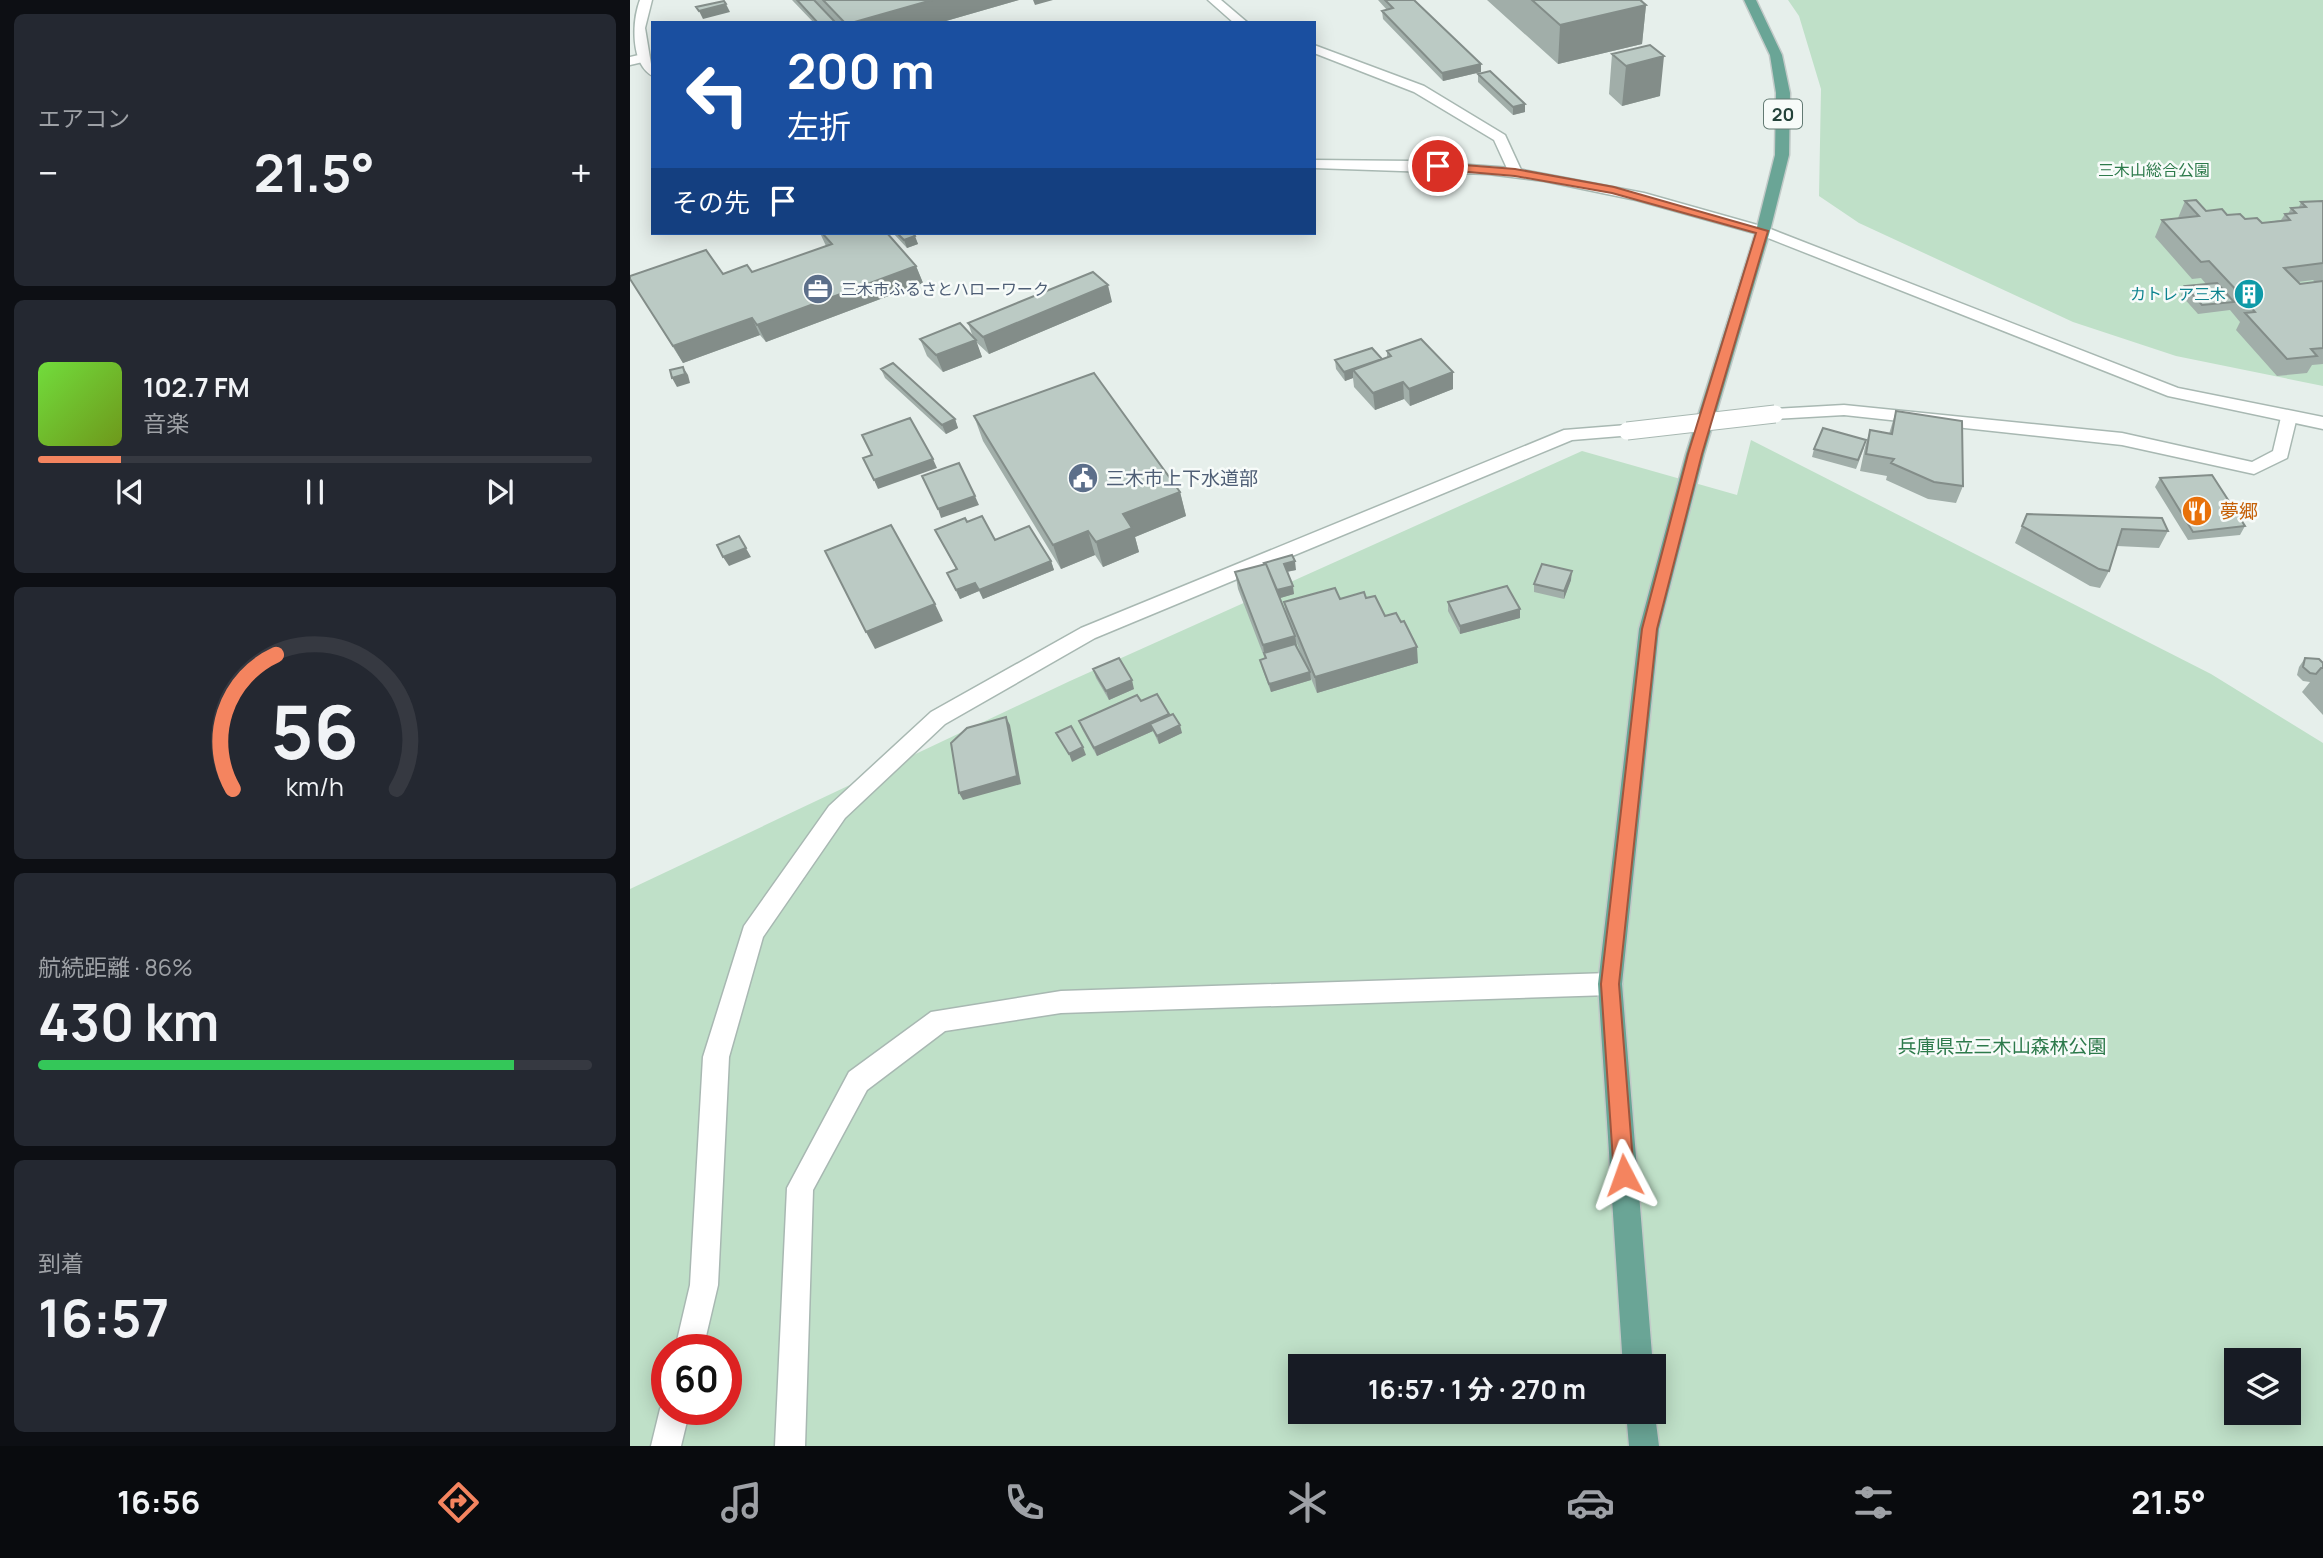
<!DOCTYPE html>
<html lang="ja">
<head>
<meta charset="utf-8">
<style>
  body { margin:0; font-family:Manrope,"Noto Sans JP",sans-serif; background:#242831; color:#f1f3f6; height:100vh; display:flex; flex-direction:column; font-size:26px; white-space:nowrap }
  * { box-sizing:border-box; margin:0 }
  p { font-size:23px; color:#9ea1a6 }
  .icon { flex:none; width:38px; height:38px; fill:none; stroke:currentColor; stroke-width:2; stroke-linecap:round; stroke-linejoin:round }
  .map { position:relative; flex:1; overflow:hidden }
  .panel { display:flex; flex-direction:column; gap:14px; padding:14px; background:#0d0f14; width:630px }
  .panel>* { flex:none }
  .hud { position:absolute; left:21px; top:21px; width:665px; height:214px; border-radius:0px; box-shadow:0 4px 18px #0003; background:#1a4fa0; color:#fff; overflow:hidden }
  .buttons { position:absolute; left:1594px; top:1348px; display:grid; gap:14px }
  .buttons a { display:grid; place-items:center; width:77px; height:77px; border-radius:0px; background:#171b24; box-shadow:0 4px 18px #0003; font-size:35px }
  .speed { position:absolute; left:21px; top:1334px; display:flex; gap:14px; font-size:35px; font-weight:700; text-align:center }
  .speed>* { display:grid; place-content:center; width:91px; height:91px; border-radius:50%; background:#171b24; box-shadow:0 4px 18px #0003; line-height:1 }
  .speed .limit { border:10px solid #d22; background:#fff; color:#111 }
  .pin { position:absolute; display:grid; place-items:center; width:60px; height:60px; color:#fff; margin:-30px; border:4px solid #fff; border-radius:50%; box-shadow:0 2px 7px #0007 }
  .me { position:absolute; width:77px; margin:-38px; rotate:356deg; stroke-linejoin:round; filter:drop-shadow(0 0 5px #0008) }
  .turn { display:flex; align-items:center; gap:24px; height:147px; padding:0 21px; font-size:32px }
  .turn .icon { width:91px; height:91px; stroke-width:2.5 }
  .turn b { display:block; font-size:49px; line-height:60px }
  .then { display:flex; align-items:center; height:66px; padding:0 21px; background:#0003; gap:14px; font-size:26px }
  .big { font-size:52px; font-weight:700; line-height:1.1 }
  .panel .tile { flex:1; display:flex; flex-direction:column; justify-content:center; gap:10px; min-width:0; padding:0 24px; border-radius:10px; background:#242831 }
  .panel .dial { align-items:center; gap:0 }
  .dial svg { height:182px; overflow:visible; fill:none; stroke:#363941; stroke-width:7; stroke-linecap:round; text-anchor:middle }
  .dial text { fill:#f1f3f6; stroke:none }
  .song { display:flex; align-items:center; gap:21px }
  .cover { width:84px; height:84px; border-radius:10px; background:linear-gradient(135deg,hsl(100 70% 55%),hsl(80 70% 35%)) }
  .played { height:7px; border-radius:4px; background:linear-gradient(90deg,#f4845f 15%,#363941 15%) }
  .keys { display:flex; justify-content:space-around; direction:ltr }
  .heat { display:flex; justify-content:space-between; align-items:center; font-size:38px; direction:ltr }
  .charge { height:10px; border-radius:5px; background:linear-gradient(90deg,#34c759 86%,#363941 0) }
  .trip { position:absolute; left:658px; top:1354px; width:378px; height:70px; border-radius:0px; background:#171b24; box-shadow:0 4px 18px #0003; font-weight:700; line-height:70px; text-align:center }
  .dock { display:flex; height:112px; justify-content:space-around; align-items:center; background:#090b0e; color:#9ea1a6 }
  .dock .icon { width:49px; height:49px }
  .dock .current { color:#f4845f }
  .dock b { font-size:32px; color:#f1f3f6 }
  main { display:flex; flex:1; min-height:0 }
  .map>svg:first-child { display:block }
  .green { fill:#bfe0c8; fill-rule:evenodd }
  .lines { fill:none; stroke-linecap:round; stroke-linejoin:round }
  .minor-casing { stroke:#a8b8b2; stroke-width:3 }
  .tertiary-casing { stroke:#a8b8b2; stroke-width:3 }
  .primary-casing { stroke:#c2cac8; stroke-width:3 }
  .minor { fill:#fff; fill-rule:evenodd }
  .tertiary { fill:#fff; fill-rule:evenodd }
  .primary { fill:#6aa596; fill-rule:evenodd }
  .minor-bridge-casing { stroke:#a8b8b2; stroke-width:19; stroke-linecap:butt }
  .minor-bridge { stroke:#fff; stroke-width:17 }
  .wall { fill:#a1aea9; fill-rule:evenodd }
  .shaded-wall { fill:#838d89 }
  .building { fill:#bbcac4; stroke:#838d89; stroke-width:2 }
  .route { fill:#f4845f; stroke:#9f563e; stroke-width:2 }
  .labels { text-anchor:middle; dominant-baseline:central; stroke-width:5; stroke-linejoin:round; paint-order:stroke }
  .far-park-label { font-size:16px; fill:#2d7a4b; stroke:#f7fbf9 }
  .far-service-label { font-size:16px; fill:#4e5e75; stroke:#f7fbf9; text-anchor:start }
  .far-culture-label { font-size:16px; fill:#0d838f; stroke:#f7fbf9; text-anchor:end }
  .shield { fill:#f7fbf9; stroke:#637a73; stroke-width:2 }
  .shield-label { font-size:18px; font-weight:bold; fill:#24423a }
  .service-label { font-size:19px; fill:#4e5e75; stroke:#f7fbf9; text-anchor:start }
  .food-label { font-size:19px; fill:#c56008; stroke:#f7fbf9; text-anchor:start }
  .park-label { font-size:19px; fill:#2d7a4b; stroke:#f7fbf9 }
</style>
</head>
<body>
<main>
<section class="panel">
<div class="tile"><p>エアコン</p>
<div class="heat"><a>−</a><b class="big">21.5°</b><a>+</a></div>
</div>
<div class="tile">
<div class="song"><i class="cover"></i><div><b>102.7 FM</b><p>音楽</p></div></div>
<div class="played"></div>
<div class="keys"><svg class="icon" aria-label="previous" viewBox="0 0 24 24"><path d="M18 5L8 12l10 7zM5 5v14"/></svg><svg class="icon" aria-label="pause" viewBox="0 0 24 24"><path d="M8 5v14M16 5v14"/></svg><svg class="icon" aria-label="next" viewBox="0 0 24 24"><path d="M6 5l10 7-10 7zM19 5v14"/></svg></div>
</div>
<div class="tile dial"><svg viewBox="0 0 100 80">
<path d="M14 69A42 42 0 1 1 86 69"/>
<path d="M14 69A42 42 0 0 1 33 10" stroke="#f4845f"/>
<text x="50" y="56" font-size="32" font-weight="700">56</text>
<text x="50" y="72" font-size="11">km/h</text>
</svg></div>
<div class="tile"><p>航続距離 · 86%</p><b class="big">430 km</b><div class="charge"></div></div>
<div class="tile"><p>到着</p><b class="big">16:57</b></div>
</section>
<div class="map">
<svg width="1693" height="1446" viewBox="0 0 1693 1446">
  <rect width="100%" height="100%" fill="#e6efeb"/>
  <!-- green -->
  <path class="green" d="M1158,0H1693V386L1546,356L1443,322L1229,223L1189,196L1191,89L1169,16Z
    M1121,440L1581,674L1693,743V1446H0V889L440,681L952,451L1107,495ZM37,1349H96V1409H37ZM1606,1360H1659V1412H1606ZM670,1367H1024V1412H670Z"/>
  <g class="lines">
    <!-- minor casing -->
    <g class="minor-casing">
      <path id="minor" d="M578,0H591L618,23H604Z
        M684,45L794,86L875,135L892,172L880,175L864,140L784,92L684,53Z
        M13,54L19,58L17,61L0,65V57Z
        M1214,405L1492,433L1622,462L1643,451L1652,413H1664L1667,417L1657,458L1624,474L1492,445L1214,415L1145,419L1136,414L1145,409Z
        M997,425L1003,427L1006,431L1003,435L942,440L465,638L315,724L215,818L133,937L99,1057L88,1285L73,1349H45L60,1285L73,1057L114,926L199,806L301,712L451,628L934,430Z
        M980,973L989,976L992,984L989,992L980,995L431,1013L315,1031L237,1090L183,1190L175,1446H145L157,1188L219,1072L301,1012L431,991Z
        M37,1398V1409H60L51,1446H21L30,1409Z"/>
    </g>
    <!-- tertiary casing -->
    <g class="tertiary-casing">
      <path id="tertiary" d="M10,0H22L15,28L23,76C0,64 2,21 10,0Z
        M684,160L783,161L882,168L1014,193L1138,228L1548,388L1693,417V429L1538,396L1128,234L1006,200L914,181L858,174L684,168Z"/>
    </g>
    <!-- primary casing -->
    <g class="primary-casing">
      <path id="primary" d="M1114,0H1126L1152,55L1160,93L1159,155L1140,231L1074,454L1029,629L992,984L1023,1367H993L968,984L1009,629L1056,454L1126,231L1145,155L1146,93L1140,55Z
        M1024,1407L1029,1446H999L996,1412H1024Z"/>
    </g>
    <!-- minor -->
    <use href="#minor" class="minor"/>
    <!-- tertiary -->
    <use href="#tertiary" class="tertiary"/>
    <!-- primary -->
    <use href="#primary" class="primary"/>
    <!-- minor-bridge casing -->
    <g class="minor-bridge-casing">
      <path id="minor-bridge" d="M997,431L1145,414"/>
    </g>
    <!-- minor-bridge -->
    <use href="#minor-bridge" class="minor-bridge"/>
  </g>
  <!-- wall -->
  <path class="wall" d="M162,0H389L309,23H184Z
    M748,0H784L851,72L813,81L753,19L752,11L757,10Z
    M857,0H1012L1016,5L1012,44L928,64Z
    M1020,45L1030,96L992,106L979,94L982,54Z
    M848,74L895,112L883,115L848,82Z
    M1555,201L1576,211L1632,223L1651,220L1655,214H1658L1661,208L1669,207L1671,202L1693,201V364L1682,365L1677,373L1647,376L1606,330L1610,322L1600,310L1568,314L1551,295L1555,286L1576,284L1571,278L1562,279L1525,237L1532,220L1548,218ZM1683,280L1685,282L1670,284L1668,282Z
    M190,233L286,266L293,283L136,342L130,335L53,363L0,279L122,272L196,246Z
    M263,233H283L288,244L277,248Z
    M482,302L359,354L346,342L352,357L313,372L297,356L290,339L343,337L338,323Z
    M757,351L823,389L780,406L774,399L745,410L724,387L723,378L715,381L706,369L705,360L752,359L757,357Z
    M251,369L325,419L328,428L316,434L255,378Z
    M1266,411L1333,486L1326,503L1298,499L1256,480L1257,476L1230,471L1235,447L1240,430L1259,434Z
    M344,416L550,492L556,516L505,537L509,552L473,567L465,555L431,569L353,441Z
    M1234,448L1226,469L1182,457L1184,449Z
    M1530,478L1615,526L1610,535L1558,540L1525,487Z
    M1397,514L1538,531L1529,548L1487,546L1479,571L1470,588L1460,586L1385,543Z
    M337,522L365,540L421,561L424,570L353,599L349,591L330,599L317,573L326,569L305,530Z
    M666,570L657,572L664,594L650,598L656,613L654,602L736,598L755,616L788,663L687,693L680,676L681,680L641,692L632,668L630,660L635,659L608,589L605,572ZM666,641L675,664L668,649Z
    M941,580L934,599L904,592V584Z
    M818,602L890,609V618L830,634L818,611Z
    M1675,658L1693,663V715L1672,692L1680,682L1673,681L1667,675L1669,667Z
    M463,669L504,689L479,700L466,678Z
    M511,701L540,715L552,733L529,744L523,731L467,756L452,729L449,721Z"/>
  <!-- shaded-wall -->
  <path class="shaded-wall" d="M302,0H389L309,23H221Z
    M403,0H423L405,5Z
    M988,0H1012L1011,6L1016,5L1012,44L928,64L930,25Z
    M96,4L100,12L73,19L69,11Z
    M1034,56L1030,96L992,106L996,66Z
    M851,64V72L813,81L812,73Z
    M895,104V112L883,115V107Z
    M285,236L288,244L277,248L274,240Z
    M286,266L293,283L136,342L127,325Z
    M478,285L482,302L359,354L353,337Z
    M122,318L130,335L53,363L43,346Z
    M346,340L352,357L313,372L306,355Z
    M752,359L723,370V378L715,381L714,372Z
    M53,367L58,375L60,383L47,387L42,378Z
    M823,372V389L780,406L779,389Z
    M773,382L774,399L745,410L743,393Z
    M325,419L328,428L316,434L312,425Z
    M303,459L307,468L248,489L244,480Z
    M550,492L556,516L505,537L509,552L473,567L466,542L493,514Z
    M345,496L349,505L311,518L308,509Z
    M458,531L465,555L431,569L423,545Z
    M109,536L121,557L99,566L93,557Z
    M421,561L424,570L353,599L349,590Z
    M665,561L666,570L655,572L654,564Z
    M942,571L941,580L934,599V591Z
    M345,583L349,591L330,599L326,590Z
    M663,586L664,594L647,599L645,591Z
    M305,604L313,621L245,649L236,632Z
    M890,609V618L830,634V626Z
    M665,636L668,652L634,653L633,645Z
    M787,647L788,663L687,693L685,677Z
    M680,672L681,680L641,692L639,684Z
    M502,680L504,689L479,700L476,691Z
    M539,714L542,722L520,724L523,731L467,756L464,748Z
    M376,717L380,725L391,784L333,800L329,793Z
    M550,725L552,733L529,744L527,736Z
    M453,747L456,755L442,762L439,754Z"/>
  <!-- building -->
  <path class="building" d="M167,0H184L206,23H188Z
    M193,0H302L221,23H215Z
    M755,0H784L851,64L812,73L752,11L763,8Z
    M902,0H1010L1016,5L930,25Z
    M94,1L96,4L69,11L66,7Z
    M1020,45L1034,56L996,66L982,54Z
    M860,71L895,104L883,107L848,74Z
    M1566,200L1576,211L1592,209L1597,215L1610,214L1615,219L1627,218L1632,223L1660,220L1655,214L1666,213L1661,208L1676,207L1671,202L1693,201V263L1654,268L1670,284L1693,281V348L1681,349L1687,356L1657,359L1615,313L1625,312L1609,293L1579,261L1571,262L1532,220L1569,216L1555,201Z
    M192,233H257L286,266L127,325L122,318L43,346L0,279V276L76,250L93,274L117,265L122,272L202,244Z
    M267,233H283L285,236L274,240Z
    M463,272L478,285L353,337L338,323Z
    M1587,283L1604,302L1572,305L1555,286Z
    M330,323L346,340L306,355L290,339Z
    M791,339L823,372L779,389L773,382L743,393L723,370L761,356L757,351Z
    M742,348L752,359L714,372L705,360Z
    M263,363L325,419L312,425L251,369Z
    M53,367L55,374L42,378L40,370Z
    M464,373L550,492L493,514L502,528L466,542L458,531L423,545L344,416Z
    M1266,411L1332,421L1333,486L1304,482L1261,463L1264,459L1236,454L1240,430L1262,434Z
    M280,418L303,459L244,480L233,458L242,455L232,435Z
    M1193,428L1236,440L1228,460L1184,449Z
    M329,463L345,496L308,509L292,476Z
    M1582,475L1615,526L1563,532L1530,478Z
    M1397,514L1532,518L1538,531L1492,529L1479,571L1469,569L1392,526Z
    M352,516L365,540L399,526L421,561L349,590L345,583L326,590L317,573L327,569L305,530L335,518L337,522Z
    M261,525L305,604L236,632L195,551Z
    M109,536L116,548L93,557L87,545Z
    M662,555L665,561L654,564L663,586L647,590L636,564H635L634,563Z
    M636,564L665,636L633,645L605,572Z
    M912,564L942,571L934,591L904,584Z
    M877,586L890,609L830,626L818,602Z
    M705,588L710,599L734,592L736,598L745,596L755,616L766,613L771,622L774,621L787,647L685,677L654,602Z
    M665,644L680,672L639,684L630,660L636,658L634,653Z
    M489,658L502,680L476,691L463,669Z
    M1675,658L1689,659L1693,663V668H1691L1686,674L1680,673L1673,667Z
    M527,694L539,714L464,748L449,721L507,695L511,701Z
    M543,714L550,725L527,736L520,724Z
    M376,717L387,776L329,793L321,743L337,728Z
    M441,726L453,747L439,754L426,733Z"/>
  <!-- route -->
  <path class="route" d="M808,163L885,169L984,187L1138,231L1072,454L1027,629L989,984L1004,1175L1001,1182L994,1185L987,1182L984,1175L971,984L1012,629L1058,454L1126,233L982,193L885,176L804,169V164Z"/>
  <!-- icons -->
  <defs>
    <g id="office-disc" transform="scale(1.575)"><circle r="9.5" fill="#5c6f8a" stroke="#f7fbf9"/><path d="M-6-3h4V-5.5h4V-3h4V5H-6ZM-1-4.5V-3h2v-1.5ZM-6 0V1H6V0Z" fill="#fff"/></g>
    <g id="building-disc" transform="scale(1.575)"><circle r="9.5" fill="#0f9aa8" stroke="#f7fbf9"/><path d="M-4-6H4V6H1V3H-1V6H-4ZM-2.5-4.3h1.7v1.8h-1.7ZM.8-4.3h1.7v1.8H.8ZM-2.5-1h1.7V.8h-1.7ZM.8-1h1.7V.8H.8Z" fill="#fff"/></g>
    <g id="civic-disc" transform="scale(1.575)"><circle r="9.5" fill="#5c6f8a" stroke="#f7fbf9"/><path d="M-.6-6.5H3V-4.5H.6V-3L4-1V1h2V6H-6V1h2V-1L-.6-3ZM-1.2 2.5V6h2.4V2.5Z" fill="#fff"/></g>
    <g id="restaurant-disc" transform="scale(1.575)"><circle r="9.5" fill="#e8710a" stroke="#f7fbf9"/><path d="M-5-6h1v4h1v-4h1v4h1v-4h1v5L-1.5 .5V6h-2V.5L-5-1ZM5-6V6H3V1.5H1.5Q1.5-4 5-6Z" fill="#fff"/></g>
  </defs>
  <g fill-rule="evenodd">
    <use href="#office-disc" x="188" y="289"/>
    <use href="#building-disc" x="1619" y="294"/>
    <use href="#civic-disc" x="453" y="478"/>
    <use href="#restaurant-disc" x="1567" y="511"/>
  </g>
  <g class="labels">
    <!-- far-park labels -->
    <g class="far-park-label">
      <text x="1524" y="170">三木山総合公園</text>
    </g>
    <!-- far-service labels -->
    <g class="far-service-label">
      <text x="211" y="289">三木市ふるさとハローワーク</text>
    </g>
    <!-- far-culture labels -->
    <g class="far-culture-label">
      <text x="1596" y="294">カトレア三木</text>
    </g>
    <!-- shield labels -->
    <rect class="shield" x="1134" y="99.5" width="38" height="29" rx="5"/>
    <g class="shield-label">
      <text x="1153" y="114">20</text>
    </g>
    <!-- service labels -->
    <g class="service-label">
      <text x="476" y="478">三木市上下水道部</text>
    </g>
    <!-- food labels -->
    <g class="food-label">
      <text x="1590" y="511">夢郷</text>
    </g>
    <!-- park labels -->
    <g class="park-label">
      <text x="1372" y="1046">兵庫県立三木山森林公園</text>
    </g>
  </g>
</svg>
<div class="buttons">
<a><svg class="icon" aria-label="layers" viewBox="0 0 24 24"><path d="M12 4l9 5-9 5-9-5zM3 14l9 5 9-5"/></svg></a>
</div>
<div class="speed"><div class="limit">60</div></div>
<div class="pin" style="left:808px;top:166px;background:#d93025"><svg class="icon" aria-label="arrive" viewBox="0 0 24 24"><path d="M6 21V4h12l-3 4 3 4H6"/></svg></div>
<svg class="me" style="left:994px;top:1175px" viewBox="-20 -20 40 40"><path d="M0-17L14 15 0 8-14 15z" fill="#f4845f" stroke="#fff" stroke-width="4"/></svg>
<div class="trip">16:57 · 1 分 · 270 m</div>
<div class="hud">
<div class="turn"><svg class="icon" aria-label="left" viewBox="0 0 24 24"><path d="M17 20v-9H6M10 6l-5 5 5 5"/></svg><div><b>200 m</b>左折</div></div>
<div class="then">その先<svg class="icon" aria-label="arrive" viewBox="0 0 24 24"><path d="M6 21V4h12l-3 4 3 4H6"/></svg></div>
</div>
</div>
</main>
<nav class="dock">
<b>16:56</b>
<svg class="icon current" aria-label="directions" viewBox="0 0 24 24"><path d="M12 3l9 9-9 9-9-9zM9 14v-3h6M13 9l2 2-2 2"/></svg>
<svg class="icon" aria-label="music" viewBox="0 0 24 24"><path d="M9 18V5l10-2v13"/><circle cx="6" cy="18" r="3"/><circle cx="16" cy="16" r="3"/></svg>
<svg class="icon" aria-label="phone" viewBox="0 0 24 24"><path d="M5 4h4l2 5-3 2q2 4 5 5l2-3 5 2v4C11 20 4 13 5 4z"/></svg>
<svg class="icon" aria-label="climate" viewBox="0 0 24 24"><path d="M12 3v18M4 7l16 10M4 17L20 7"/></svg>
<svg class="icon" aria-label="car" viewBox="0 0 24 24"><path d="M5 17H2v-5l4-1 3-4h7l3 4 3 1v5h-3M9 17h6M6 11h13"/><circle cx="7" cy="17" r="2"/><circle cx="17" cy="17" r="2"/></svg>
<svg class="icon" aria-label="filters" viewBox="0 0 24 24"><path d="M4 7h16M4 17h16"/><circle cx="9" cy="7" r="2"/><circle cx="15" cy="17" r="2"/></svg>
<b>21.5°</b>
</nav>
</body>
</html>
